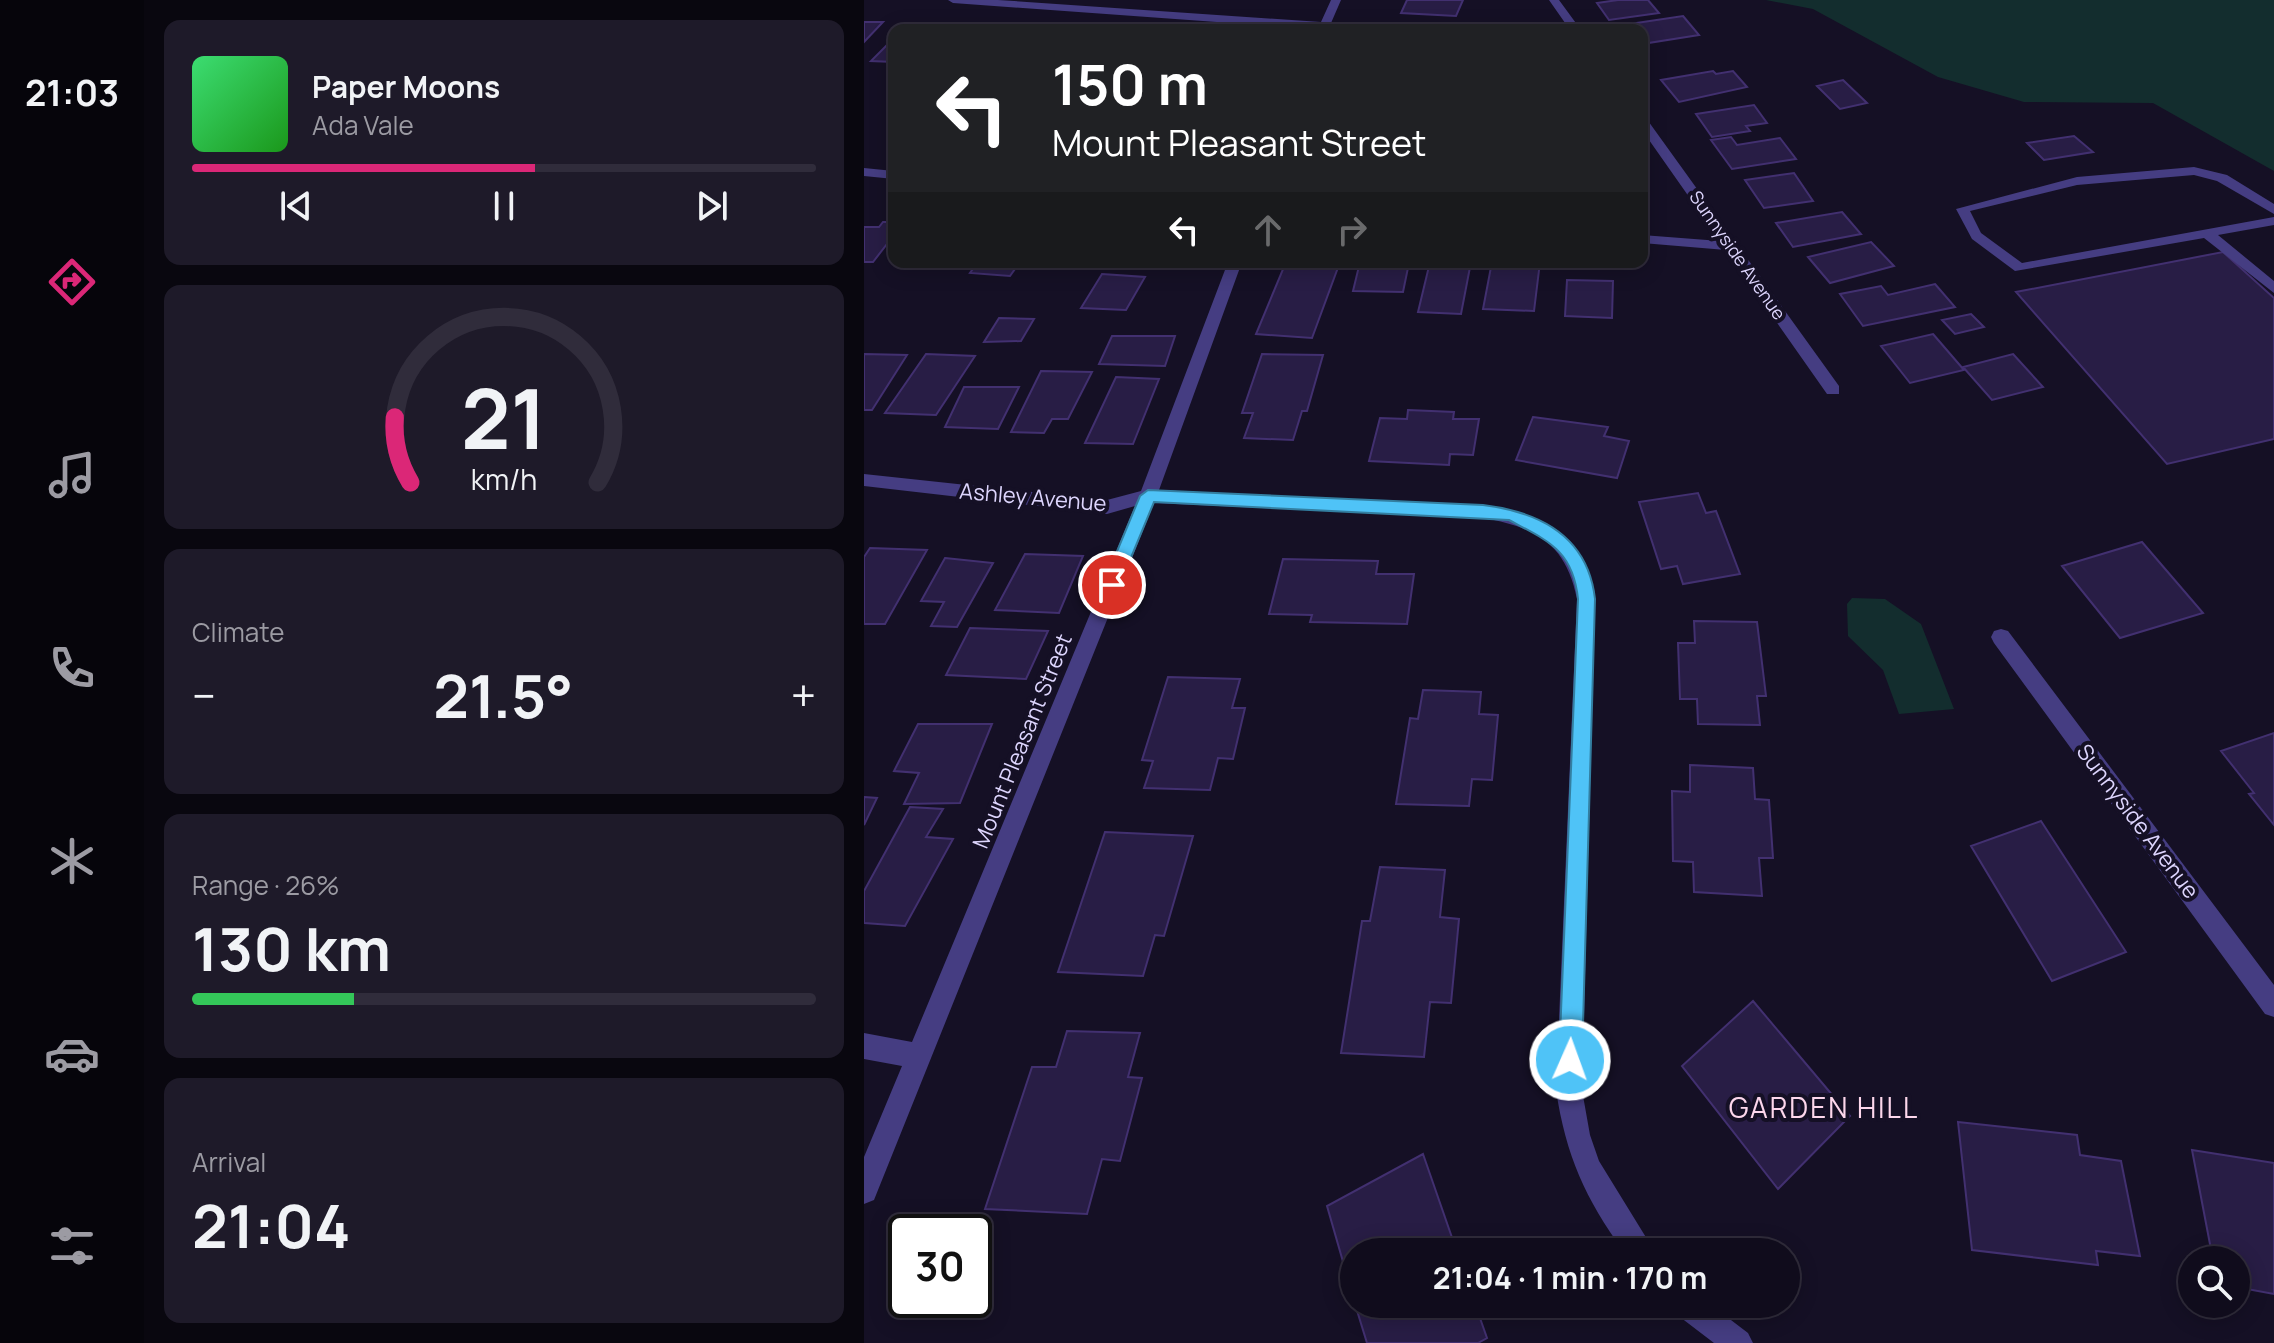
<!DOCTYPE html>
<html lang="en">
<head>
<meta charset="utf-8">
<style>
  body { margin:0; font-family:Manrope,sans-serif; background:#1e1a29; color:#f1f3f6; height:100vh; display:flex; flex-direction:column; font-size:30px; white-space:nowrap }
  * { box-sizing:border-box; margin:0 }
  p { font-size:26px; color:#9c9ba3 }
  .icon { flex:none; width:44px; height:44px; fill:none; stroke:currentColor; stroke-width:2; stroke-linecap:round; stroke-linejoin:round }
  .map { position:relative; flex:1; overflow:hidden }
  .side { display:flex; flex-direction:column; gap:20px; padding:20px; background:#09070f; width:720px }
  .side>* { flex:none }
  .top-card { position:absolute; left:24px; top:24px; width:760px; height:244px; border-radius:16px; box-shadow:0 4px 20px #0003,0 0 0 2px #302c3b; background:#202124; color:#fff; overflow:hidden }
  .controls { position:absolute; left:1314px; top:1246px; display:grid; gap:16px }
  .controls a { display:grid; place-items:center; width:72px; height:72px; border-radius:50%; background:#100c1c; box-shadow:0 4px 20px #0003,0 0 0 2px #302c3b; font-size:40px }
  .speed { position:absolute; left:24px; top:1214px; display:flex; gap:16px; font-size:40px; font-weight:700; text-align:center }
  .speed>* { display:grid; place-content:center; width:104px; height:104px; border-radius:50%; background:#100c1c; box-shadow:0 4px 20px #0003,0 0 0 2px #302c3b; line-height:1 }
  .speed .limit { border:4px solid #111; border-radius:12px; background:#fff; color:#111 }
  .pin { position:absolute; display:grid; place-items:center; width:68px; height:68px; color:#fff; margin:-34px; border:4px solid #fff; border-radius:50%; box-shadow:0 2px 8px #0007 }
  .me { position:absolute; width:88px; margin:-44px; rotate:2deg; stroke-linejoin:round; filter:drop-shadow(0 0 6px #0008) }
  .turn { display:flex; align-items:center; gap:28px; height:168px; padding:0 32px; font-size:36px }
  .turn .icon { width:104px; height:104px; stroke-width:2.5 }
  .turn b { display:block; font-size:56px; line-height:68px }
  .lanes { display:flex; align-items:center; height:76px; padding:0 32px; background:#0003; justify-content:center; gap:40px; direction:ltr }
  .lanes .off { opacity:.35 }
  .big { font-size:60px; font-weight:700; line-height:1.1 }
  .side .widget { flex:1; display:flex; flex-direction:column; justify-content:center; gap:12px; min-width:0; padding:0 28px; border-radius:16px; background:#1e1a29 }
  .side .dial { align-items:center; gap:0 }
  .dial svg { height:208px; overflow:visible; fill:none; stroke:#302c3b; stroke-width:7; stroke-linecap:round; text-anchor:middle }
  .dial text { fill:#f1f3f6; stroke:none }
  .song { display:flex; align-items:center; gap:24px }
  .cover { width:96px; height:96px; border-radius:12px; background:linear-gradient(135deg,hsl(140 70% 55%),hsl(120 70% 35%)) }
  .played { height:8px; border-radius:4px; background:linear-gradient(90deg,#db2777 55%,#302c3b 55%) }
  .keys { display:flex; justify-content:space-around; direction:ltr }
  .heat { display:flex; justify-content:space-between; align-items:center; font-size:44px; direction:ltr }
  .charge { height:12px; border-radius:6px; background:linear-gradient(90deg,#34c759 26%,#302c3b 0) }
  .trip { position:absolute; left:476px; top:1238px; width:460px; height:80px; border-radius:40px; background:#100c1c; box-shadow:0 4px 20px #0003,0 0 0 2px #302c3b; font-weight:700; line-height:80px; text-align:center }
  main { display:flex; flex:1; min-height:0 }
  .menu { display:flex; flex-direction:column; width:144px; justify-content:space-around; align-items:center; background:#06050b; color:#9c9ba3 }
  .menu .icon { width:56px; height:56px }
  .menu .active { color:#db2777 }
  .menu b { font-size:36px; color:#f1f3f6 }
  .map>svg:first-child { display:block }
  .green { fill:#132d2e }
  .building { fill:#281d45; stroke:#423070; stroke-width:2 }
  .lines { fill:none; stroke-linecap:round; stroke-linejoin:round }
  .lane { fill:#453d82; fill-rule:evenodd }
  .street { fill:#453d82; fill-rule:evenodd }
  .route { fill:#4fc3f7; stroke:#337fa1; stroke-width:2 }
  .labels { text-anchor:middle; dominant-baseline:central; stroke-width:8; stroke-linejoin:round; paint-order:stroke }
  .far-street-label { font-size:18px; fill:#ddd5fd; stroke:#151025 }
  .street-label { font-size:22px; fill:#ddd5fd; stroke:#151025 }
  .near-neighbourhood-label { font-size:28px; letter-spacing:2px; fill:#fdd7ec; stroke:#151025 }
</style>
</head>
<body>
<main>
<nav class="menu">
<b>21:03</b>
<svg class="icon active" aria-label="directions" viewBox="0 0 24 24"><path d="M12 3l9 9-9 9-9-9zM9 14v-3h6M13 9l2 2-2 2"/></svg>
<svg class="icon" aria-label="music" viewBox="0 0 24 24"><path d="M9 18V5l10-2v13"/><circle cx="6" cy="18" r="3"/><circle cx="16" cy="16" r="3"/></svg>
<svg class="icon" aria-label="phone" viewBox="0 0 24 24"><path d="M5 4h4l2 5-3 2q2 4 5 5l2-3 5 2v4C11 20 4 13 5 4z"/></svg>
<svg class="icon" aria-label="climate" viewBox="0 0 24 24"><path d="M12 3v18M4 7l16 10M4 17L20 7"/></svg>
<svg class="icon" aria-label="car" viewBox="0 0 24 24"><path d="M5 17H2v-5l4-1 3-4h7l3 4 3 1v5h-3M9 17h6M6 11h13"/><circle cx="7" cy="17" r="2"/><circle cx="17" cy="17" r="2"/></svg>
<svg class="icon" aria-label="filters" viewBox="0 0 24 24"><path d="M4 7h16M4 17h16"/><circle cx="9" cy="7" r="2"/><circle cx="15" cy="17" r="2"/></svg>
</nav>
<section class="side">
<div class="widget">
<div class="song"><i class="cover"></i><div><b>Paper Moons</b><p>Ada Vale</p></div></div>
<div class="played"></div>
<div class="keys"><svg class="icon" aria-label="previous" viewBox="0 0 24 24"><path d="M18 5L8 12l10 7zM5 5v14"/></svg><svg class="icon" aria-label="pause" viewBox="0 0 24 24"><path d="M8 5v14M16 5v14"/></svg><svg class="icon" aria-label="next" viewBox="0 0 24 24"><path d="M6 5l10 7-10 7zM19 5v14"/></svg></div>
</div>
<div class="widget dial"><svg viewBox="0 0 100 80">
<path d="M14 69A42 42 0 1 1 86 69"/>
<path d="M14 69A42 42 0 0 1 8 44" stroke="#db2777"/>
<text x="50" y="56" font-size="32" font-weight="700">21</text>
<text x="50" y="72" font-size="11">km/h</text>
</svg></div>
<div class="widget"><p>Climate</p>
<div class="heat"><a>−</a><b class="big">21.5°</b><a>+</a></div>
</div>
<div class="widget"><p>Range · 26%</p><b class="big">130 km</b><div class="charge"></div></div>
<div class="widget"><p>Arrival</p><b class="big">21:04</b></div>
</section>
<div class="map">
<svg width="1410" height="1343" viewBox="0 0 1410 1343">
  <rect width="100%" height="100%" fill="#151025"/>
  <!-- green -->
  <path class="green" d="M902,0H1410V171L1289,103L1160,102L1074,77L949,9Z
    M988,598L1021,599L1057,624L1090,709L1035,714L1019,670L984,636L983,604Z"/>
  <!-- building -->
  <path class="building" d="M543,0H599L592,16L537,13Z
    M754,0H784L795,13L745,20L733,3Z
    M819,16L835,35L778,44V30H763L759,25Z
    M0,22H19L0,42Z
    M57,24H78L73,30H38Z
    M30,38V62L7,61Z
    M849,71L852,74L869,71L883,87L815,102L797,80Z
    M979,80L1003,103L976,109L953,86Z
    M890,105L903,123L882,126L886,131L848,137L832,114Z
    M1210,136L1229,152L1180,160L1163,143Z
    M867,137L873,145L916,138L932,159L868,169L847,140Z
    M930,173L949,201L900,208L881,180Z
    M978,212L997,234L929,247L912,223Z
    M19,222H30V235L9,262H0V227H15Z
    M1007,242L1030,266L966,283L944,257Z
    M1359,252L1410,298V439L1303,464L1152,292Z
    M41,262H87L82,269L37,268Z
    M114,262H156L146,276L106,273Z
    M422,262H476L448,338L392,334Z
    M496,262L545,263L539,292L489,291Z
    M566,262H607L597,314L554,312Z
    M645,262H676L670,311L619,309L627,267H644Z
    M238,274L281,277L262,310L217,308Z
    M703,280L749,281L748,318L701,316Z
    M1071,284L1091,307L999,326L976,294L1017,286L1024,295Z
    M1107,314L1120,327L1091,334L1078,320Z
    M135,318L170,319L157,341L120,342Z
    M1069,334L1100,370L1046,383L1017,346Z
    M248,336H311L301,366L235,364Z
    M0,354L43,355L8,410H0Z
    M62,354L111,356L72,415L21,413Z
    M398,354L459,355L443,411H438L429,440L380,438L389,413H378Z
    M1149,354L1179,387L1128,400L1099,367Z
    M177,371L228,372L204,419H188L180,433L147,432Z
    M252,377L295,379L269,444L221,443Z
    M100,387H155L134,429L81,427Z
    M544,410L590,412L589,419H615L609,455L586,454L585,465L505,461L516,418L543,419Z
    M669,417L744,427L740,436L765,441L753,478L652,460Z
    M834,493L842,513L852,511L876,574L819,584L813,566L797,569L775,502Z
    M1278,542L1339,613L1256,638L1198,566Z
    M6,548L63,550L21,624H0V557Z
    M161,554L219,556L195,613L131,610Z
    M81,558L129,563L93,627L67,626L80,602L57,601Z
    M419,559L514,561L512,574H550L543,624L446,622L448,615L405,614Z
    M830,621L893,622L902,696H893L896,725L834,724L833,699H816L814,643H831Z
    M106,628L184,631L162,679L82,675Z
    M304,677L376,679L368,708H381L369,759L354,758L346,790L280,788L289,761L278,760Z
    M559,690L617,692L615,714L634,715L628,780L608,779L605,806L532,804L546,718L554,719Z
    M54,724H128L96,803L40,804L55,773L30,771Z
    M1410,733V825L1385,794L1390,793L1357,751Z
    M826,765L889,768L891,799L905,800L909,858H895L898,896L830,892L829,862L809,861L808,791L826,792Z
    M0,797L13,798L0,825Z
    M46,807L79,809L62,837L89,839L41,926L0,923V891Z
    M1177,821L1262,952L1188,981L1107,846Z
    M241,832L329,836L300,936L291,935L279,976L194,972Z
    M516,867L581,870L576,917L595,919L587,1003L566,1002L560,1057L477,1053L498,921H506Z
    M889,1001L986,1116L914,1189L818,1066Z
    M203,1031L276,1033L264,1077L278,1078L256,1161L238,1159L223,1214L121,1209L168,1067H192Z
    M1094,1122L1213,1135L1216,1155L1257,1161L1276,1256L1232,1251L1234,1265L1108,1250Z
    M1328,1150L1410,1163V1294L1372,1287V1260H1349Z
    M559,1154L593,1252H490V1300L463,1206Z
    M491,1304H611L623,1338L614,1343H503Z"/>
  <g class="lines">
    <!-- lane -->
    <path class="lane" d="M1330,167L1363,175L1410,204V214L1353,181L1330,175L1213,185L1106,211L1117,233L1158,263L1410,217V225L1354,235L1410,281V293L1340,238L1151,271L1108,239L1092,209L1213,177Z"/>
    <!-- street -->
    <path class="street" d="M84,0H134L457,22L467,0H477L464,30L89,3Z
      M685,0H695L717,30H706Z
      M778,117L782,118L975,386V394H963L862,250L778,243V235L856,241L778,130Z
      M0,168L30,171V179L0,176Z
      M364,262H378L295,490L639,508L680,522L707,542L720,561L731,599L718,1090L726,1135L735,1161L791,1252H760C721,1198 702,1156 692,1090L713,599C702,544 672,527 619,518L290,503L14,1190L10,1200L0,1204V1157L38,1066L0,1059V1033L48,1042L271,506L243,514L0,486V474L243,500L277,491Z
      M1137,629L1144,631L1410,985V1017L1401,1014L1130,643L1127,637L1130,631Z
      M808,1304H846L884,1333L889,1343H850L812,1314Z"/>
  </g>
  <!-- route -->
  <path class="route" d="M284,490L619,505C676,512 724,537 731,599L718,1060L715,1068L706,1071L698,1068L695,1060L714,599C709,550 684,541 645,520L290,502L254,589H242L239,585L276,496Z"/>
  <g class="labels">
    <!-- far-street labels -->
    <g class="far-street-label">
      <text transform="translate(874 255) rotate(55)">Sunnyside Avenue</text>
    </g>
    <!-- street labels -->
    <g class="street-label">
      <text transform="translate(169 497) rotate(5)">Ashley Avenue</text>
      <text transform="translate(158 741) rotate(-68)">Mount Pleasant Street</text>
      <text transform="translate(1274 821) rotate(53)">Sunnyside Avenue</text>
    </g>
    <!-- near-neighbourhood labels -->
    <g class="near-neighbourhood-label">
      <text x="960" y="1107">GARDEN HILL</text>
    </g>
  </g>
</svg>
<div class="controls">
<a><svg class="icon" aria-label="search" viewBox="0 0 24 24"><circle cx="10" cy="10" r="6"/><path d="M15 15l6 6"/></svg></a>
</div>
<div class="speed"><div class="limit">30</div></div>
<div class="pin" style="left:248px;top:585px;background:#d93025"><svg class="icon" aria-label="arrive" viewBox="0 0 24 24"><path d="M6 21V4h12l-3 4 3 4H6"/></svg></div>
<svg class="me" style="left:706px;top:1060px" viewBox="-20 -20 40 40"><circle r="17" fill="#4fc3f7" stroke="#fff" stroke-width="3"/><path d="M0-11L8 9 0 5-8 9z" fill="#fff"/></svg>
<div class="trip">21:04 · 1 min · 170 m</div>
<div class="top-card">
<div class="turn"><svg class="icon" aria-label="left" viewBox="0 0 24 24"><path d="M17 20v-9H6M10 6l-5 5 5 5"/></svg><div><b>150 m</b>Mount Pleasant Street</div></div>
<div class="lanes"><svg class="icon" aria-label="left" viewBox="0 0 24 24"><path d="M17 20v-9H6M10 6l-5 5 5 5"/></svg><svg class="icon off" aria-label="ahead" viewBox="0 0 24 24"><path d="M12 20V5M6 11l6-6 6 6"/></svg><svg class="icon off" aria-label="right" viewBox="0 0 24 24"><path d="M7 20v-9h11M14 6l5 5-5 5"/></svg></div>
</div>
</div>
</main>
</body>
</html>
